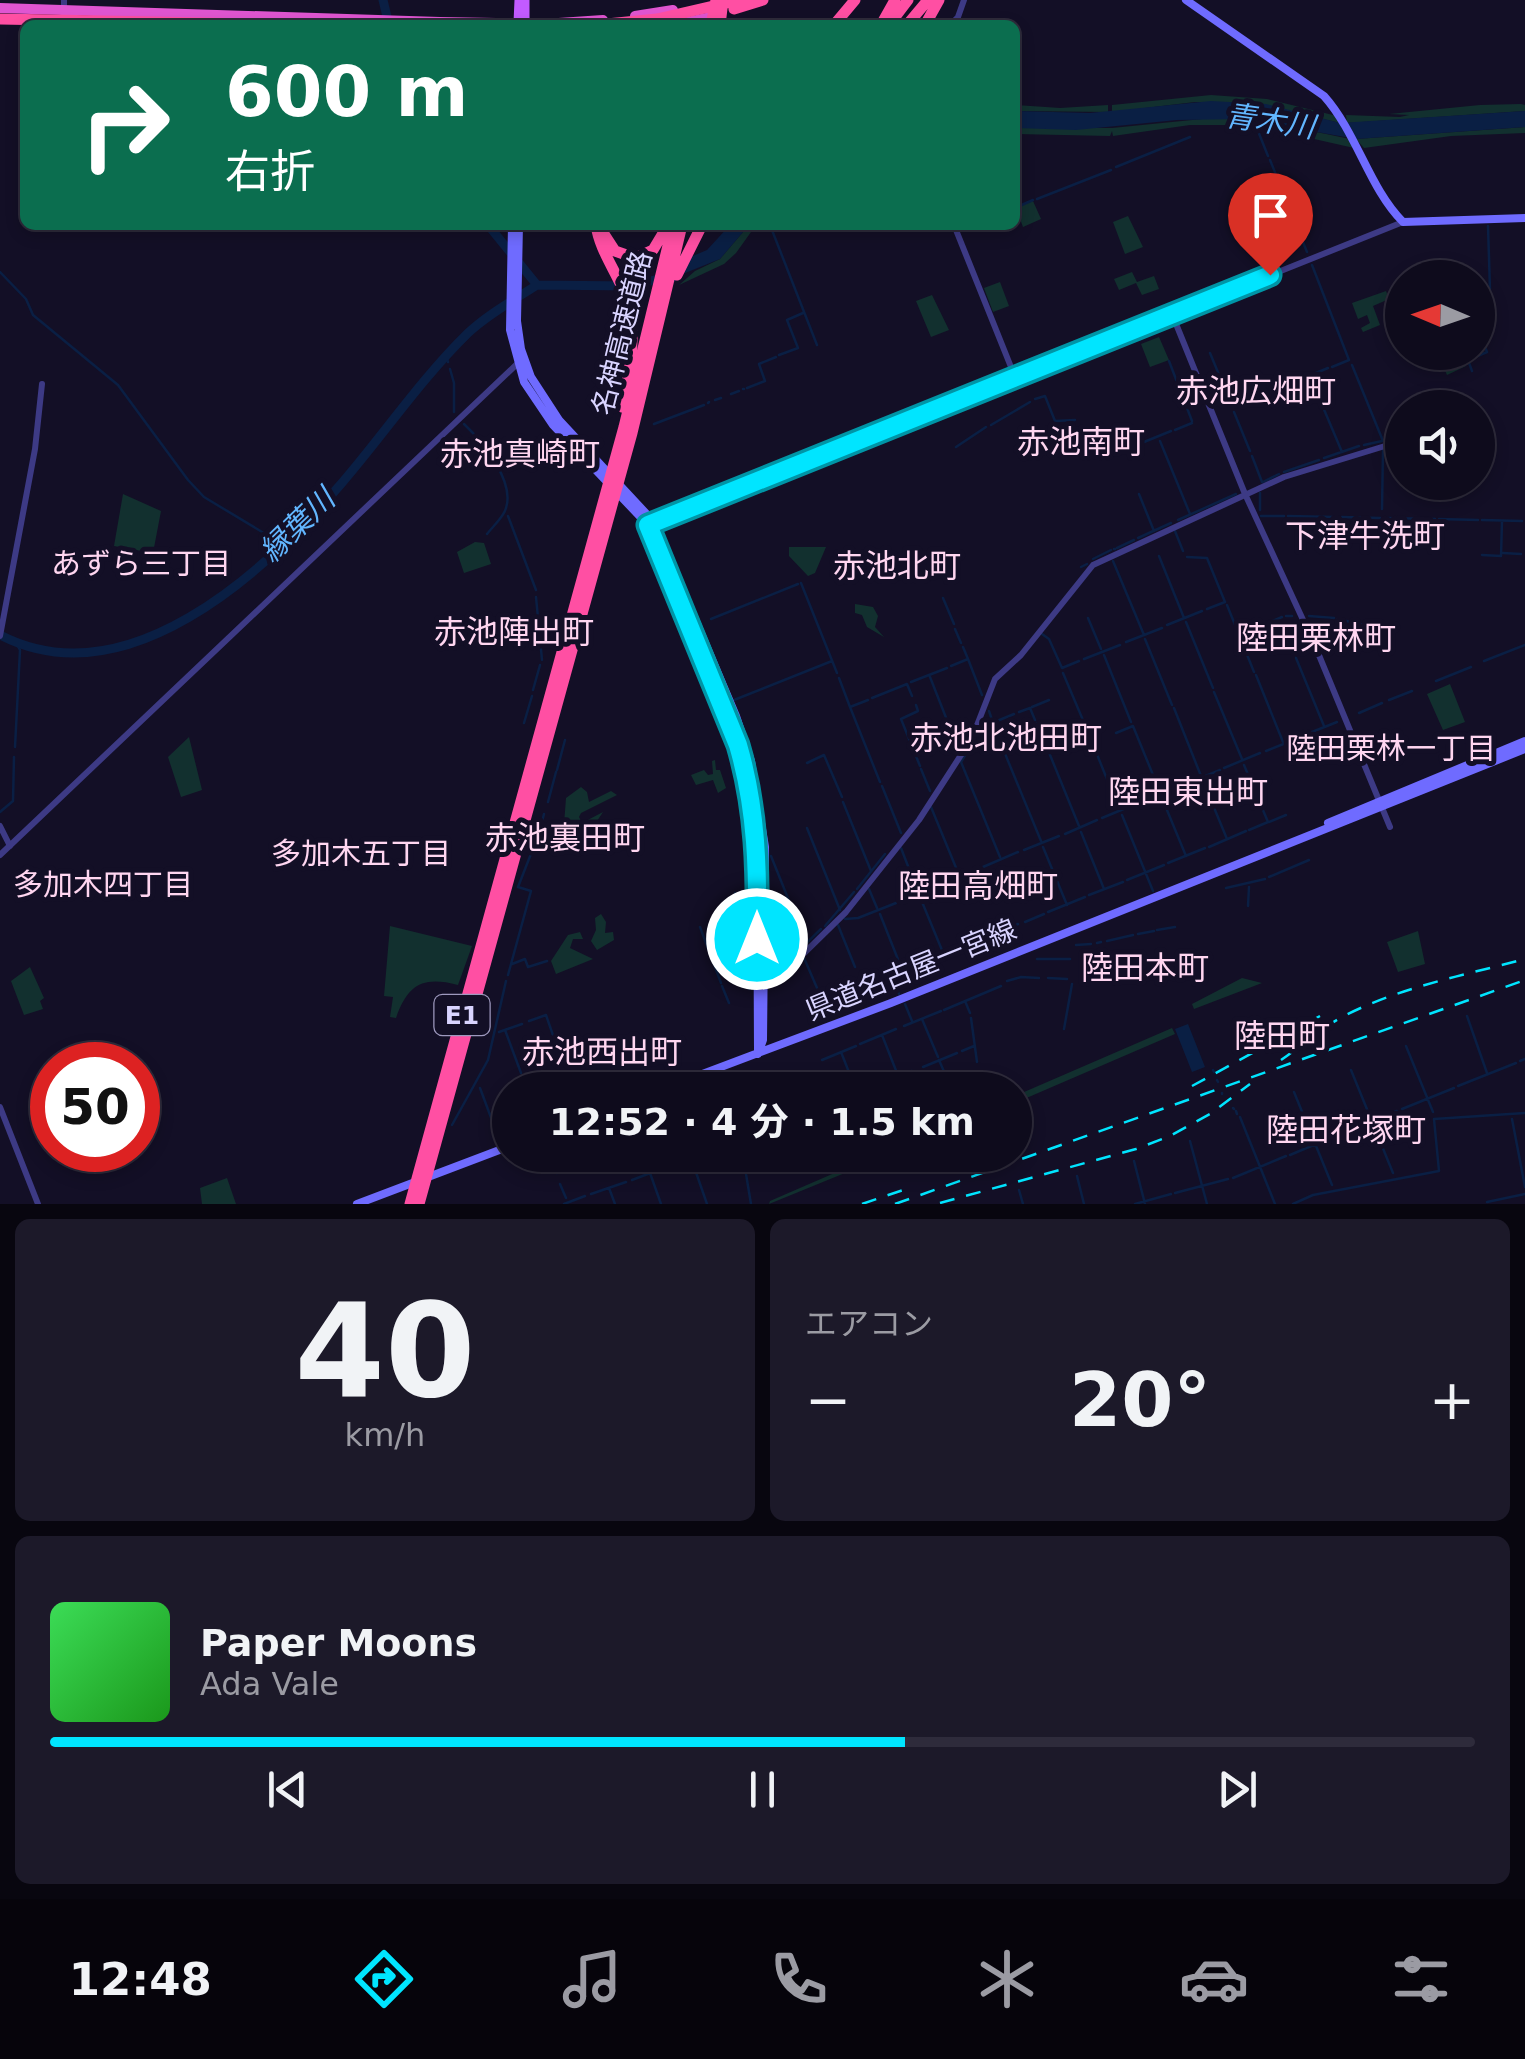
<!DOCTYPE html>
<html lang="ja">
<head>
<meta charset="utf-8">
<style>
  body { margin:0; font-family:"DejaVu Sans","Noto Sans JP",sans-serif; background:#1c1929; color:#f1f3f6; height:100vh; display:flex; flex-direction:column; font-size:38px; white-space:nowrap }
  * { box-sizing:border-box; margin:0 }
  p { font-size:32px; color:#9b9ba3 }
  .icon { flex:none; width:55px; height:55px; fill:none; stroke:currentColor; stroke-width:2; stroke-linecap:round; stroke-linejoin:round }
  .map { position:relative; height:1204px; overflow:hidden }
  .side { display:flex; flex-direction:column; gap:15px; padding:15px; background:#08060f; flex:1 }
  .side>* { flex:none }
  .banner { position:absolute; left:20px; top:20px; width:1000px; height:210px; border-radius:15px; box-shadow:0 5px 15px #0003,0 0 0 2px #2e2b3b; background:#0b6e4f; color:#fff; overflow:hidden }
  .needle { width:65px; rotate:272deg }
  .tools { position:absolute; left:1385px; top:260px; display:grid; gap:20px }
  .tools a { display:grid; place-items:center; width:110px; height:110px; border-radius:50%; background:#0e0b1c; box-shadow:0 5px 15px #0003,0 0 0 2px #2e2b3b; font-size:50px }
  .speed { position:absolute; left:30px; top:1042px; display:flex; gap:20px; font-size:50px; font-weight:700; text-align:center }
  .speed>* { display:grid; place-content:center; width:130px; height:130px; border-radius:50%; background:#0e0b1c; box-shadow:0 5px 15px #0003,0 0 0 2px #2e2b3b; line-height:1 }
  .speed .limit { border:15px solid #d22; background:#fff; color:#111 }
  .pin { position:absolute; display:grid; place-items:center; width:85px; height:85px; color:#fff; margin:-102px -42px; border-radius:50% 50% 50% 0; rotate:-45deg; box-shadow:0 0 10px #0007 }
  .pin .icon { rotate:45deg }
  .me { position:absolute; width:110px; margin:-55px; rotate:0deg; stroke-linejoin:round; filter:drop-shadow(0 0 8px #0008) }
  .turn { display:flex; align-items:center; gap:35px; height:210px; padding:0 40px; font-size:45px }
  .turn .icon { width:130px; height:130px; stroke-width:2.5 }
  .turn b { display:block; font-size:70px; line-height:85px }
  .big { font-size:75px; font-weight:700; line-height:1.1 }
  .side .card { flex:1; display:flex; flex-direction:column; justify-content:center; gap:15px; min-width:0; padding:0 35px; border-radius:15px; background:#1c1929 }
  .side .dial { align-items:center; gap:0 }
  .dial b { font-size:130px; line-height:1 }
  .song { display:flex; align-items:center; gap:30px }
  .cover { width:120px; height:120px; border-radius:15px; background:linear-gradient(135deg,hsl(130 70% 55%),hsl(120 70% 35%)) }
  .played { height:10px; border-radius:5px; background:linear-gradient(90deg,#00e5ff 60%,#2e2b3b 60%) }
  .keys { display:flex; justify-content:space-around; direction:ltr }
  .heat { display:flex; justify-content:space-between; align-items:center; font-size:55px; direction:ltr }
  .side .tiles { flex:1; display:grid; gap:15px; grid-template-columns:1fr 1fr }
  .card:last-child { grid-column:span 2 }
  .trip { position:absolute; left:492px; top:1072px; width:540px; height:100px; border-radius:50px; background:#0e0b1c; box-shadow:0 5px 15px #0003,0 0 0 2px #2e2b3b; font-weight:700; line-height:100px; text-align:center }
  .tabs { display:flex; height:160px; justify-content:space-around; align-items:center; background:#06040b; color:#9b9ba3 }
  .tabs .icon { width:70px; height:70px }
  .tabs .current { color:#00e5ff }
  .tabs b { font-size:45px; color:#f1f3f6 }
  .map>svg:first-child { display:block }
  .green { fill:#12302f }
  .water { fill:#0a1f44 }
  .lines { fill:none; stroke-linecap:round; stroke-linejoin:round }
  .stream { stroke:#0a1f44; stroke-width:2.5 }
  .river { stroke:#0a1f44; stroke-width:9 }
  .tertiary { stroke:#3d3a85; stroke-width:6 }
  .secondary { stroke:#6f6bff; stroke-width:8 }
  .primary { stroke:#c25bff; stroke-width:9 }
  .trunk { stroke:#e055d1; stroke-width:10 }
  .motorway { stroke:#ff4fa3; stroke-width:11 }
  .rail { stroke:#00e5ff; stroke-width:2.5; stroke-dasharray:15 12; stroke-linecap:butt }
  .route-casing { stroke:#0095a6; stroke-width:25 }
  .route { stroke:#00e5ff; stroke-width:18 }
  .labels { text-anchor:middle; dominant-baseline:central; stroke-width:10; stroke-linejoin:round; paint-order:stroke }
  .shield { fill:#130f26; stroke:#9e99be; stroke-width:2.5 }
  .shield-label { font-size:25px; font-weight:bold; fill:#d9d4ff }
  .street-label { font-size:28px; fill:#d9d4ff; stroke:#130f26 }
  .water-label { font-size:30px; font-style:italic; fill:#62b6ff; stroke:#130f26 }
  .neighbourhood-label { font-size:30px; fill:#ffd6f0; stroke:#130f26 }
  .quarter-label { font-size:32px; fill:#ffd6f0; stroke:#130f26 }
</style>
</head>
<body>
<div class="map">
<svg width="1525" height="1204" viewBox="0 0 1525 1204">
  <rect width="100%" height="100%" fill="#130f26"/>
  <!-- green -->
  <path class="green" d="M1211,95L1267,99L1337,116L1340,123L1257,103L1195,102L1112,112V105Z
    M1015,105L1060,108L1108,105V112L1015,111Z
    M1480,105L1521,104L1525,105V111L1347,123L1346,115L1400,117L1409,115L1389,114Z
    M1212,118L1259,120L1350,139L1354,148L1252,125H1190L1113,136L1112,131L1110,136L1015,134V128H1112Z
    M1525,127V133L1451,136L1364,148L1356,139Z
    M1033,201L1041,219L1023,227L1016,208Z
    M1128,216L1143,247L1125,254L1113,222Z
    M749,225H756L736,253L724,264L679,285L695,271L720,259Z
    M1132,272L1137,282L1154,276L1159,289L1142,295L1136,283L1119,290L1114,279Z
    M1000,282L1009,306L993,312L984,288Z
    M1386,291L1389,299L1373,306L1380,325L1363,332L1361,328L1370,323L1367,315L1358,319L1352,303Z
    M932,295L949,330L931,337L916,301Z
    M1159,337L1169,360L1150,367L1141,344Z
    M1448,352L1461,353L1466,366L1447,375L1439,356Z
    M123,494L161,511L153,553L114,546Z
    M475,542L484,543L491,564L464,573L457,552Z
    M789,547H826L815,573L808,576L789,556Z
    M855,604L873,607L878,616L875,627L884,637L867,627L862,615L855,613Z
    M1450,684L1465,722L1443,730L1427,694Z
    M189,737L202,790L181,797L168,757Z
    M715,760L716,770H720L726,788L718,793L713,780L696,785L691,775L704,770L708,775L713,774L712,761Z
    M1222,774L1233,799L1216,798L1214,785L1207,787L1204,780Z
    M581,787L587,792L589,802L611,791L617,795L581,813L579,817L582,823L603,812L593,827L563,838L566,798Z
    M601,914L606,922L605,933L613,932L614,940L597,950L591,941L596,930L595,918Z
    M390,926L472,946L458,985C423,976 408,984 396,1018L390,1017L393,997L384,996Z
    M1418,931L1425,964L1398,972L1387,942Z
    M580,932L583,939H573L570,948L593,959L556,974L551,961L568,935Z
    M30,967L44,998L40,1001L43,1009L24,1015L11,981Z
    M1242,978L1262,983L1194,1009L1192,1004Z
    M1172,1028L1175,1034L1015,1103V1096Z
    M1398,1112L1404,1127L1380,1138L1373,1122Z
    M876,1155H889L769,1204L770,1201Z
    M227,1178L236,1204H202L200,1188Z"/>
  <!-- water -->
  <path class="water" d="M1211,101L1266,104L1340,123L1525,111V127L1356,139L1245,119L1177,120L1076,130L1015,128V111L1090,113Z
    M730,225H749L720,259L685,273L671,285L676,263L707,250Z
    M1188,1024L1205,1067L1192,1072L1175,1029Z"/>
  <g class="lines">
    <!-- stream -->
    <path class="stream" d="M1258,131L1268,156
      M1270,160L1307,252
      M1116,167L1190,137
      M1037,199L1111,170
      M1015,203L1017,207L1033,200
      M770,225L817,345
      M1488,226L1490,290
      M1312,265L1349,360L1332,367
      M0,272L26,299L33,315L118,385L188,480L204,497L282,544
      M1478,312L1487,308
      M1210,353L1232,406
      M779,355L798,348L787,320L803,313
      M446,356L448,362
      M1169,361L1192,421
      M1352,365L1383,441
      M450,369L454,383V412
      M1472,371L1468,360L1487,352L1478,330
      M1294,382L1328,368
      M747,388L765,381L759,364L776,357
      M743,389H744
      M731,394L739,391
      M1254,398L1289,384
      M1035,399L1045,396L1055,421L1075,420
      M715,400L721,398
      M1320,400L1342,452
      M708,403L709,402
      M1234,406L1250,400
      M1234,412L1250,451
      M464,424C482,441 515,481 506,508C504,517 493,526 487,534
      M654,424L704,405
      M991,425L1030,402
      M1175,430L1192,423
      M1160,441L1190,514
      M1144,442L1171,431
      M1364,445L1382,441
      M956,447L986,427
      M1252,456L1262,482
      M1324,458L1359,446
      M1284,472L1319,460
      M1263,482L1279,474
      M1139,494L1154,531
      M1382,509L1383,450
      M1260,510V493
      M508,516L536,590
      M1261,516H1284
      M1288,516L1335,517
      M1342,517L1380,518
      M1385,518L1435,519
      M1439,519L1478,520
      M1178,520L1236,494
      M1482,520L1522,521
      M1175,531L1183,551
      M1138,538L1171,523
      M1117,548L1134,540
      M1114,549H1115
      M1503,553L1521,554
      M1482,555L1501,556L1502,521
      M1159,556L1184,618
      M1187,557L1207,558L1225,602L1207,609
      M1093,559L1111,550
      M1113,561L1144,635
      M1081,567L1087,564
      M801,583L837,673
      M536,597L542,660
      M943,598L954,624
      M1227,605L1254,672
      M1286,616H1292
      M1309,616L1334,618
      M1088,618L1101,649
      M711,619L798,584
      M1337,619L1379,628
      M1186,622L1213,688
      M1281,622L1295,655
      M1167,625L1202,611
      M1261,626L1282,617
      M955,629L961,643
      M1239,631L1257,624
      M1042,634L1049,639L1062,668L1079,661
      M1145,639L1172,705
      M1126,642L1162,628
      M963,647L968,659
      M1104,655L1131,722
      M1296,658L1324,726
      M1084,659L1120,645
      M1484,661L1525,645
      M951,666L968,659L982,695
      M1063,673L1091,739
      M1256,675L1283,742
      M930,677L958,748
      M839,678L850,707L868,700
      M1436,681L1471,667
      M911,682L947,668
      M533,690L540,665
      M1214,692L1242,759
      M872,698L907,684L912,696
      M734,700L832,661
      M1389,700L1412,691
      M916,705L918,711L901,719L920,766
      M850,707L880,782
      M1032,707L1049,700
      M1174,708L1201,776
      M989,711L997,735
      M1019,712L1030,708L1035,720
      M1359,713L1382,703
      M524,723L532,696
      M1037,723L1079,826
      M1116,733L1133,726L1160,792
      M1307,734L1337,722
      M976,736L980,728L1014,714
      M999,739L1041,841
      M1092,742L1119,809
      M972,744L961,762L1000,857
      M15,747L20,650L16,643
      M1266,751L1301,737
      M807,763L824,755L842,797
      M1244,765L1268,822L1249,830
      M1224,768L1260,753
      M921,769L930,791
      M557,770L565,740
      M1203,781L1227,839
      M1184,785L1220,770
      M882,786L901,833
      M1162,798L1186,856
      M1143,801L1179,786
      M548,802L556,772
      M843,802L871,871
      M931,807L959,875
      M0,812L13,801L14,757
      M1122,815L1153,891
      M1102,818L1138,803
      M1269,822L1286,815
      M807,828L840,910
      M1081,832L1104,889
      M1065,834L1097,820
      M538,837L544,814
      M1043,847L1067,905
      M1209,847L1246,831
      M901,848L918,892
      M1024,850L1059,836
      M771,856L806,943
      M1168,863L1205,848
      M983,867L1018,852
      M964,875L977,869
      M1269,877L1309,860
      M1127,880L1164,865
      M942,884L960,876
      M1226,888L1265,879
      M857,889L885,854
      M869,889L877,908
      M735,893L751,939L750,967
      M1089,895L1123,882
      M920,897L944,955
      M901,900L936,886
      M1248,906L1249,887
      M1048,912L1085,897
      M880,914L903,972
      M845,919L858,918L896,903
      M1025,922L1044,914
      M838,925L855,967
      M825,926L854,892
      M700,927L721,983
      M1007,929L1018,924
      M1157,930L1175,927
      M1138,934L1154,931
      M1107,941L1133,935
      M1097,943L1101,942
      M967,945L1003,931
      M1076,945L1091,944
      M791,958L821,929
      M804,958L824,1004L842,997
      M1037,959H1070
      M925,963L963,947
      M512,964L525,959L528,967L547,961
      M772,973L787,961
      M508,975L531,891L518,887L536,841
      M892,977L899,994
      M1048,978L1067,979
      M886,979L922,964
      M1007,981L1021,977L1039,978
      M722,986L729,1003
      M749,989L750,972
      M965,1001L970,1013
      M905,1004L912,1021
      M944,1010L1001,986
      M1467,1016L1487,1073
      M971,1018L977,1062
      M922,1019L938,1057
      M529,1021L546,1015L555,1041
      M904,1026L941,1011
      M1064,1029L1072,984
      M505,1030L521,1073
      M499,1032L522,1024
      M882,1035L897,1073
      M860,1044L896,1029
      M1406,1046L1433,1112
      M962,1051L974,1046
      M841,1052L856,1090
      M822,1060L856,1046
      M939,1060L952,1090
      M1520,1061L1525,1059
      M923,1067L957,1053
      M1213,1070L1214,1072
      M1351,1070L1393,1173
      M899,1077L904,1090
      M1217,1080L1218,1082
      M881,1084L912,1071
      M1458,1086L1516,1063
      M480,1088L496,1131L510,1126
      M867,1090L875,1086
      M1294,1092L1332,1185
      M1222,1093V1094
      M1233,1108L1234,1109
      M1402,1109L1454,1088
      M1236,1111L1237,1114
      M1240,1117L1275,1204
      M1512,1119L1525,1187
      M452,1125L488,1060L506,981
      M1346,1132L1397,1111
      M1190,1141L1207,1204
      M550,1155L557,1173
      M643,1155L648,1169
      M835,1155L840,1167
      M1290,1155L1342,1133
      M691,1158L707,1204
      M1134,1161L1145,1204
      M673,1165L700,1155
      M745,1168L751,1204
      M650,1173L661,1204
      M1077,1176L1084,1204
      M1233,1178L1286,1156
      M632,1180L666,1167
      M560,1184L566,1198
      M609,1188L615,1204
      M1019,1190L1023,1204
      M1175,1193L1228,1179
      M591,1194L626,1182
      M1487,1202L1525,1194
      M564,1204L585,1196
      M1135,1204L1171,1194
      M1293,1204L1313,1195L1439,1171L1434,1119L1525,1113"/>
    <!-- river -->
    <path class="river" d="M383,0L389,25
      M488,225L537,285L631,286L662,278
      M0,635C126,700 263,574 341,484C384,434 421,379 468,333C488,314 514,300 537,285"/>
    <!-- tertiary -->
    <path class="tertiary" d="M64,14V0
      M950,25L958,17L964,0
      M954,225L1015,377
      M1172,314L1245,494L1316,648L1390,827
      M654,522L1403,222
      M0,636L35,449L42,384
      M0,826L10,846
      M0,855L517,364
      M764,985L792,965L846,912L919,820L972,738L995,679L1021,655L1093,565L1284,477L1385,446
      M0,1107L38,1204"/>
    <!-- secondary -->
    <path class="secondary" d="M1186,0L1324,96C1357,133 1369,188 1403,222L1525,218
      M512,225L510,330L524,382L553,425L648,525L738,745L751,797L757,835L758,1051
      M519,225L517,321L521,349L531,377L559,420L654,522L736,716L751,761L765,847L763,1040L758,1054
      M1328,823L1525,741
      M660,1090L891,1003L1525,749
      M357,1204L510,1146"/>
    <!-- primary -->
    <path class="primary" d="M518,23L519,0
      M525,23V0"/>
    <!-- trunk -->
    <path class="trunk" d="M0,8L440,22L544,24L603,20
      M635,16L673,10
      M674,25L716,16"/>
    <!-- motorway -->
    <path class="motorway" d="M734,9L763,0
      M0,19L305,25
      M597,25L657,19L740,0
      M711,25L716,0
      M720,25L723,0
      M834,25L855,0
      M881,25L895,0
      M889,25L908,0
      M907,25L928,0
      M925,25L939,0
      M596,225C599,246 611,264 620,283C640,325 631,364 622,407
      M604,234L615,251L635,258L653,250L668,225
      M677,275L702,225
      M410,1204L624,427L673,225
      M419,1204L632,433L682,225"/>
    <!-- rail -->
    <path class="rail" d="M1281,1060C1303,1045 1322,1027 1346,1015C1401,987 1465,975 1525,959
      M1192,1086L1320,1016
      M940,1203L1136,1149L1170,1136L1210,1114L1250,1084
      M862,1204L909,1188
      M895,1204L1525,980"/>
  </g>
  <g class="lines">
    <!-- route casing -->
    <g class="route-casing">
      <path id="route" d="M757,939C758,872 757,810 738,745L648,525L1270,275"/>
    </g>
    <!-- route -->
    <use href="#route" class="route"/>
  </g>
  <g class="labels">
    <!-- shield labels -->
    <rect class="shield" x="434.5" y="995" width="55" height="40" rx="8"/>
    <g class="shield-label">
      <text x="462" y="1015">E1</text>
    </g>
    <!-- street labels -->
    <g class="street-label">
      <text transform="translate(622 333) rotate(-76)">名神高速道路</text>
      <text transform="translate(911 970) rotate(-22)">県道名古屋一宮線</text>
    </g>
    <!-- water labels -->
    <g class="water-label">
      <text transform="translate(1270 121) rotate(8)">青木川</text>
      <text transform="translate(297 525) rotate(-44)">縁葉川</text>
    </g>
    <!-- neighbourhood labels -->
    <g class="neighbourhood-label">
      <text x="141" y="563">あずら三丁目</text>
      <text x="1391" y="748">陸田栗林一丁目</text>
      <text x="361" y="853">多加木五丁目</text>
      <text x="103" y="884">多加木四丁目</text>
    </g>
    <!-- quarter labels -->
    <g class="quarter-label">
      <text x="1256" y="391">赤池広畑町</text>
      <text x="1081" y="442">赤池南町</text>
      <text x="520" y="454">赤池真崎町</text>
      <text x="1365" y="536">下津牛洗町</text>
      <text x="897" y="566">赤池北町</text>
      <text x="514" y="632">赤池陣出町</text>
      <text x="1316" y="638">陸田栗林町</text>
      <text x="1006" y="738">赤池北池田町</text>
      <text x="1188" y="792">陸田東出町</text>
      <text x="565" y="838">赤池裏田町</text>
      <text x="978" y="886">陸田高畑町</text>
      <text x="1145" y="968">陸田本町</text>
      <text x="1282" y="1036">陸田町</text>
      <text x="602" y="1052">赤池西出町</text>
      <text x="1346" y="1130">陸田花塚町</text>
    </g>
  </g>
</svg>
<div class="tools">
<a><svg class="needle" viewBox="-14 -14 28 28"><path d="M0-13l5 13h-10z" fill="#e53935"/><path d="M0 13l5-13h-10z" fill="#9b9ba3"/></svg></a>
<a><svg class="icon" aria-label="sound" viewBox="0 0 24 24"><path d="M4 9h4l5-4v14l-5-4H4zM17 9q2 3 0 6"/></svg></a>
</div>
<div class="speed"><div class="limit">50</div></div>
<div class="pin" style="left:1270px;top:275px;background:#d93025"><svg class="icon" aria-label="arrive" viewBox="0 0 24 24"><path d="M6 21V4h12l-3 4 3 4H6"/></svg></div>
<svg class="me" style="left:757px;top:939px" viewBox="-20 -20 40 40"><circle r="17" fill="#00e5ff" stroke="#fff" stroke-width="3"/><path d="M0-11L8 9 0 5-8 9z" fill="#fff"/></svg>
<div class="trip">12:52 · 4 分 · 1.5 km</div>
<div class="banner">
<div class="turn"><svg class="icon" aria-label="right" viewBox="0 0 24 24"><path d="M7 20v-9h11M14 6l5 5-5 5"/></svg><div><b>600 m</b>右折</div></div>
</div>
</div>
<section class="side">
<div class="tiles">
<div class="card dial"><b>40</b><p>km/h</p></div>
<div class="card"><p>エアコン</p>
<div class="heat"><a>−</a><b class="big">20°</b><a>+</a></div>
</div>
<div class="card">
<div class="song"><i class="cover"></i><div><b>Paper Moons</b><p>Ada Vale</p></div></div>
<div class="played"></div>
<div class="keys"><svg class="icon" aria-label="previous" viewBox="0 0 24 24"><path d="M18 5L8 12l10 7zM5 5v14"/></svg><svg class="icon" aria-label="pause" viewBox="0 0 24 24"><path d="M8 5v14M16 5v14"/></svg><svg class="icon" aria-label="next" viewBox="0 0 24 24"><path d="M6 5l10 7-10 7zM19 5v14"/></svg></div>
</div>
</div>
</section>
<nav class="tabs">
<b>12:48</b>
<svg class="icon current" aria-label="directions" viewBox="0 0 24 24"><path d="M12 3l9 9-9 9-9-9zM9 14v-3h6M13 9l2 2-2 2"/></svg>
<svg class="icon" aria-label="music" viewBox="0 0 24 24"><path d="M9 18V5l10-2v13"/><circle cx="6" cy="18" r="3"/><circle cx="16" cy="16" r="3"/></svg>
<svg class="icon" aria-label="phone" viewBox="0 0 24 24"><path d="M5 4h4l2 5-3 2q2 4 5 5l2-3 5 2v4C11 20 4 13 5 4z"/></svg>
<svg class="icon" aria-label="climate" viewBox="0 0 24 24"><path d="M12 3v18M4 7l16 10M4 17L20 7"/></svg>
<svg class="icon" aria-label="car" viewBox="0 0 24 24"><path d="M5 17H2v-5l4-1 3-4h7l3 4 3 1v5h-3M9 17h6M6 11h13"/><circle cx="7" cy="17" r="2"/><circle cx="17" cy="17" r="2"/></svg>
<svg class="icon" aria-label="filters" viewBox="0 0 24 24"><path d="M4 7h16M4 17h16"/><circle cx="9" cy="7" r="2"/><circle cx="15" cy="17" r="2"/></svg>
</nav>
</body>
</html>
